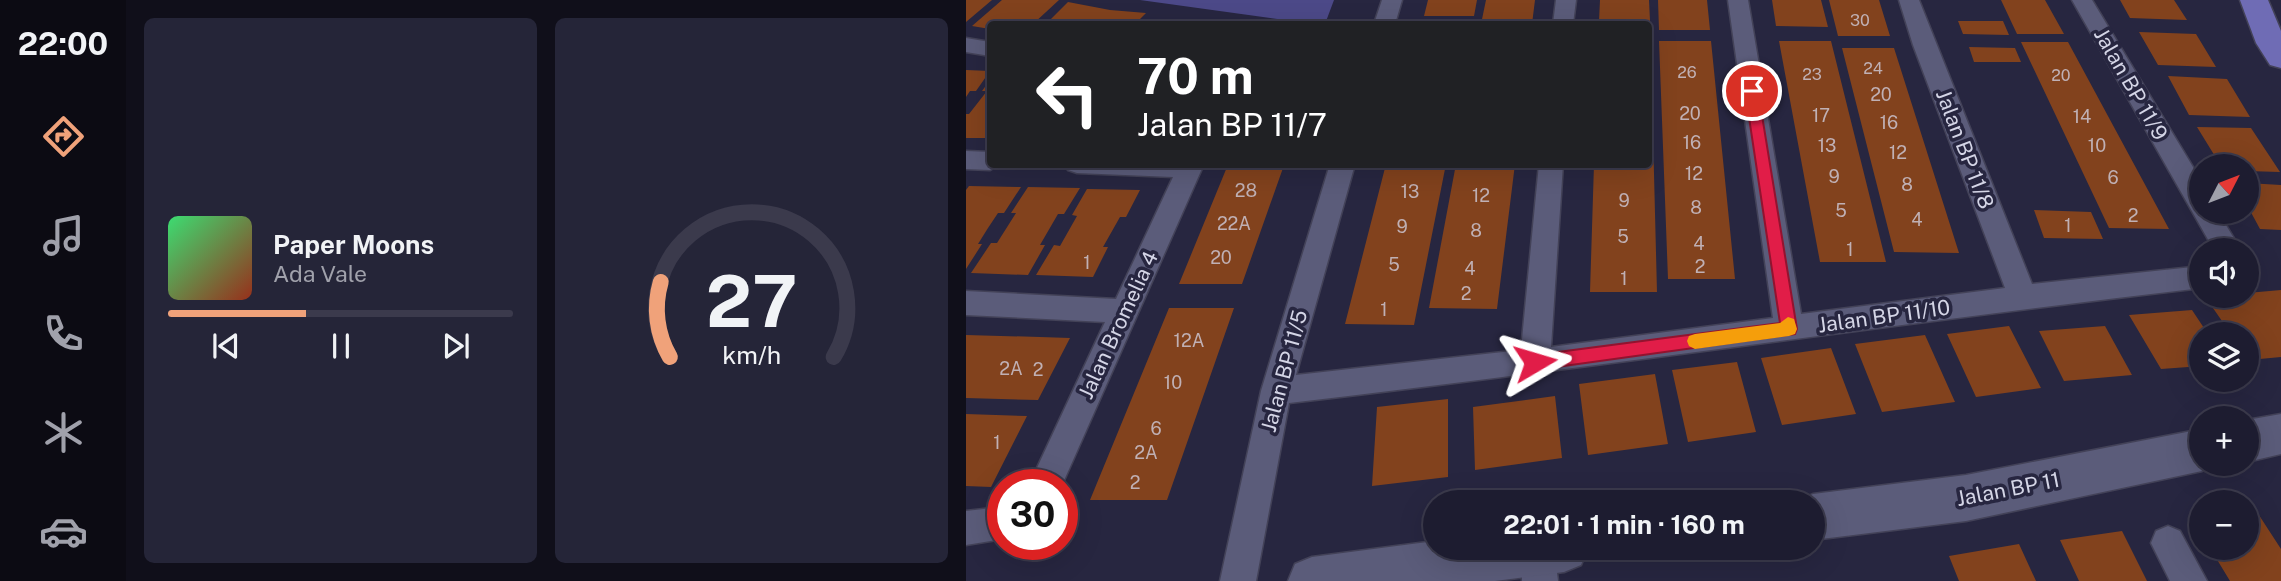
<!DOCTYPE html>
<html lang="en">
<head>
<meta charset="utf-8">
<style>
  body { margin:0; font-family:"Public Sans",sans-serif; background:#252538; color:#f1f3f6; height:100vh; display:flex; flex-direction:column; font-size:26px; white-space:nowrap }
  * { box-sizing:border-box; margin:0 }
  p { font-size:23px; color:#a0a1ab }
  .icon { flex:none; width:38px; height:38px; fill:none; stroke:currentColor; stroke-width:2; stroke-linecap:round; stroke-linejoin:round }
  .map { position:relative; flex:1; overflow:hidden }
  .details { display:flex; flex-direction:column; gap:18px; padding:18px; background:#100f1a; width:840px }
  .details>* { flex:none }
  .hud { position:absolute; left:21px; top:21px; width:665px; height:147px; border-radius:7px; box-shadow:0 7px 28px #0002,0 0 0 2px #3b3a4c; background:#202124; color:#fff; overflow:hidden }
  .needle { width:46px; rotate:48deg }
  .tools { position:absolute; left:1223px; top:154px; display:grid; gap:14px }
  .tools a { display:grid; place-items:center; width:70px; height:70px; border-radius:50%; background:#1d1c30; box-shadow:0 7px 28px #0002,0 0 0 2px #3b3a4c; font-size:35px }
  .speed { position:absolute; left:21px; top:469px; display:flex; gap:14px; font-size:35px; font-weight:700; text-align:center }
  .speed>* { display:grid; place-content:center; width:91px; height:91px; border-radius:50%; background:#1d1c30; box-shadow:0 7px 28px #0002,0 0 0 2px #3b3a4c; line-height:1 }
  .speed .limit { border:10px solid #d22; background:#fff; color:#111 }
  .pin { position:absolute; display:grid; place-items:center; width:60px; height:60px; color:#fff; margin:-30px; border:4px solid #fff; border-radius:50%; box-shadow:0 2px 7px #0007 }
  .me { position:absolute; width:77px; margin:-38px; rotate:83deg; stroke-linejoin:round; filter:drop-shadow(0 0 5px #0008) }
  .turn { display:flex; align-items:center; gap:24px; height:147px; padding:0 35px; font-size:32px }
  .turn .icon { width:91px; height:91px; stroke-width:2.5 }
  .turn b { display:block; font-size:49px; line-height:60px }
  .details .card { flex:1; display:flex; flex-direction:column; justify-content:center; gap:10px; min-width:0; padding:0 24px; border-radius:10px; background:#252538 }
  .details .dial { align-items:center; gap:0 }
  .dial svg { height:182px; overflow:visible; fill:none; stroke:#3b3a4c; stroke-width:7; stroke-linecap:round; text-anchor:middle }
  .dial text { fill:#f1f3f6; stroke:none }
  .song { display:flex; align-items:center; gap:21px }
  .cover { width:84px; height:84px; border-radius:10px; background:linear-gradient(135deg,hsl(140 70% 55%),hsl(10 70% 35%)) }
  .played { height:7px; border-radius:4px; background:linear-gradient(90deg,#f0a27a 40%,#3b3a4c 40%) }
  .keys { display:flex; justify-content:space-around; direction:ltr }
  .details .tiles { flex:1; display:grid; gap:18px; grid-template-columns:repeat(2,1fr) }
  .trip { position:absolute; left:457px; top:490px; width:402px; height:70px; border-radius:35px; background:#1d1c30; box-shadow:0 7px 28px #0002,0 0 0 2px #3b3a4c; font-weight:700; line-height:70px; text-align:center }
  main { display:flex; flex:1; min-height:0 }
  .dock { display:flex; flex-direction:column; width:126px; justify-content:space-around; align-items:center; background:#0c0b13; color:#a0a1ab }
  .dock .icon { width:49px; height:49px }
  .dock .current { color:#f0a27a }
  .dock b { font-size:32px; color:#f1f3f6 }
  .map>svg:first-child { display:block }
  .green { fill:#4c4988 }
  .building { fill:#82421d }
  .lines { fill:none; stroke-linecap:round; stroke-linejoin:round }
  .street-casing { stroke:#434258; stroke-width:3 }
  .secondary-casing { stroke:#434258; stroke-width:3 }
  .primary-casing { stroke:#434258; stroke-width:3 }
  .street { fill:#5b5c7a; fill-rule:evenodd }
  .secondary { fill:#5b5c7a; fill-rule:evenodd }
  .primary { fill:#6f6cb5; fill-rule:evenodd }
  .route { fill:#e11d48; stroke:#92132f; stroke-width:2 }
  .slow { fill:#f59e0b }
  .labels { text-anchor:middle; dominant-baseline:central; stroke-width:7; stroke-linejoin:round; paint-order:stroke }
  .far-number-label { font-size:16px; fill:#c0b0b4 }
  .number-label { font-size:18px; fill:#c0b0b4 }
  .street-label { font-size:21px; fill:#d4d5e6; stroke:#272640 }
</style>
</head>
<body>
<main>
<nav class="dock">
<b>22:00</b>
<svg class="icon current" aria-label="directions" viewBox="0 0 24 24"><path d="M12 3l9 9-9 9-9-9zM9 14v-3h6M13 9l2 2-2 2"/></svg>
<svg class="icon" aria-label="music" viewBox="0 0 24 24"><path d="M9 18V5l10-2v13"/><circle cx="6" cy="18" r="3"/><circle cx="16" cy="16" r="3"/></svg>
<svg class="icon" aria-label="phone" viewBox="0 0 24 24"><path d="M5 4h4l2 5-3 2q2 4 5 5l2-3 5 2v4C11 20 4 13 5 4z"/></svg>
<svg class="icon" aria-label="climate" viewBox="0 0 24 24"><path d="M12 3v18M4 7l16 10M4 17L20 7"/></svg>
<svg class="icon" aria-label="car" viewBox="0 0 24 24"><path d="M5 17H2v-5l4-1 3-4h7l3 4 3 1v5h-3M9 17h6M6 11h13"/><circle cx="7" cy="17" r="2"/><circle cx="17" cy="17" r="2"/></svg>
</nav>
<section class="details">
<div class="tiles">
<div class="card">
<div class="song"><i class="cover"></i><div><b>Paper Moons</b><p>Ada Vale</p></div></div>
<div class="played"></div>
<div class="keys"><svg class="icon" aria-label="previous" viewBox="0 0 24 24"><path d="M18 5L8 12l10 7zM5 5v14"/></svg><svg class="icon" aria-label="pause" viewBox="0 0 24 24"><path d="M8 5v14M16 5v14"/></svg><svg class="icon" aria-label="next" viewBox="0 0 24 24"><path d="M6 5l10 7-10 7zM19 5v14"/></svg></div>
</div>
<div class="card dial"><svg viewBox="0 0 100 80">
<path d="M14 69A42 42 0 1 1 86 69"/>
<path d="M14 69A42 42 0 0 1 10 36" stroke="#f0a27a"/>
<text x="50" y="56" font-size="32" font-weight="700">27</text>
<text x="50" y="72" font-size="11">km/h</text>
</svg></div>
</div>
</section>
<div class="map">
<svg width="1315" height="581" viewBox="0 0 1315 581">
  <rect width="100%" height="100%" fill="#272640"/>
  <!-- green -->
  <path class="green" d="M174,0H368L359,24H348Z"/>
  <!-- building -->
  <path class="building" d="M0,0H26L0,22Z
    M36,0H93L67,24H24V29L6,26Z
    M462,0H511L508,16H458Z
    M520,0H569L566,24H515Z
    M634,0H683L684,21H633Z
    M692,0H741L744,30H693Z
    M806,0H855L862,27L810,26Z
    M863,0H913L924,36H872Z
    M1035,0H1079L1098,34H1051Z
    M1154,0H1208L1221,20L1164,18Z
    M102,2L144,10L180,13L169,24H91L95,21L84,20Z
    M992,21H1037L1043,35L997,34Z
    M1173,32L1230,34L1250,67L1192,65Z
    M693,41H745L769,279H702Z
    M813,41H865L920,262H854Z
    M1055,42H1102L1203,229L1143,228Z
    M1003,47L1049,48L1055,62H1008Z
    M876,48H928L993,253L928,252Z
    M682,55H685L691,292H624L628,164H682Z
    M0,70L24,71L10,91H4L0,97Z
    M1202,76L1261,79L1284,117L1223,115Z
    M24,80V138H0V114H3L21,91H16Z
    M1231,127L1285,128L1314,172L1281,171V166H1255Z
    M420,164H480L448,325L379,324Z
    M490,164H549L531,309L463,308Z
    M261,167L317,168L276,284H213Z
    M1281,183L1315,185V230L1294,229L1281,205Z
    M3,186L55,187L38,213H32L22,228L12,244H16L0,269V190Z
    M62,187L114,188L98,214H92L74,245H79L62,275L5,273L25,243H31L50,213H45Z
    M121,189L174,190L160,217H154L137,247H142L127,277L70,275L88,245L94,246L111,216L106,215Z
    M1068,210L1125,212L1137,239L1078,238Z
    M1315,290V357L1283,360L1281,334H1265L1240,298L1281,296V293Z
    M203,308H268L201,500H124Z
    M1226,310L1242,334H1236V366L1195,369L1163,315Z
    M1043,326L1075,388L1010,397L981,334Z
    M1139,326L1166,375L1098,381L1073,331Z
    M0,335L74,337L104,338L72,400L0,398Z
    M959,335L989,402L916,412L889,344Z
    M865,348L890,414L816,425L795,358Z
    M771,362L790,432L722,442L706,370Z
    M689,374L702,444L622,455L613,384Z
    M589,396L596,458L509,470L507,407Z
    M482,399V477L406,486L411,407Z
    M0,414L61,416L25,487L0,486Z
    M1289,509L1315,549V581H1264L1244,548H1281V511Z
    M1156,531L1181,581H1113L1094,540Z
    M1053,544L1070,581H993L983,556Z"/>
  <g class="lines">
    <!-- street casing -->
    <g class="street-casing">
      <path id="street" d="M416,0H436L429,24H408Z
        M590,0H610L607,24H587Z
        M762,0H782L835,314L1039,288L947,45L933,0H953L1066,284L1236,266V288C931,323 628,368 323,403L290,581H254L295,391L364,164H389L330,375L555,350L573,164H597L585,347L807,318Z
        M1106,0H1126L1236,182V212H1252L1275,250H1248Z
        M0,38L24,42V56L0,52Z
        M0,151L24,152V164H34L24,170L0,169Z
        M99,164H238L96,485H63L139,322L0,315V291L150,299L207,177L111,173L102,170Z
        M37,503V539L0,545V511L26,508Z
        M1202,526L1214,531L1241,581H1204L1185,543L1190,531Z
        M556,548H588L592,581H556Z"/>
    </g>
    <!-- secondary casing -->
    <g class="secondary-casing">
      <path id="secondary" d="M1315,414V454L1281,462V420Z
        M1236,429V464H1252L1236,471L1000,521L847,540V502H830L847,494L1000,475Z
        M469,541V548H622L615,565L598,572L529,581H322L329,564L346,557Z"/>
    </g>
    <!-- primary casing -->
    <g class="primary-casing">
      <path id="primary" d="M1274,0H1302L1315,31V68L1304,65L1290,43Z"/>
    </g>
    <!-- street -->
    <use href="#street" class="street"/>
    <!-- secondary -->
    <use href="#secondary" class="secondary"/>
    <!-- primary -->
    <use href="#primary" class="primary"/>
  </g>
  <!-- route -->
  <path class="route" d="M786,86L792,91L831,329L829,334L569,370L563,368L560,362L563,357L569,355L814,323L779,91Z"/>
  <!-- slow -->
  <path class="slow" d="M822,317L828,319L831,329L829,334L823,336L729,349L723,346L721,341L723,336L729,334L814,323Z"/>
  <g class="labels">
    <!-- far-number labels -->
    <g class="far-number-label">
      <text x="894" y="20">30</text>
      <text x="907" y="68">24</text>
      <text x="721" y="72">26</text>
      <text x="846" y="74">23</text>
      <text x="1095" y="75">20</text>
    </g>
    <!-- number labels -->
    <g class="number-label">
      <text x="915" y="94">20</text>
      <text x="724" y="113">20</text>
      <text x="855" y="115">17</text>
      <text x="1116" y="116">14</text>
      <text x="923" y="122">16</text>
      <text x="726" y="142">16</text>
      <text x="861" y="145">13</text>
      <text x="1131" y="145">10</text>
      <text x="932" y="152">12</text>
      <text x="728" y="173">12</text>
      <text x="868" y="176">9</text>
      <text x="1147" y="177">6</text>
      <text x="941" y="184">8</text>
      <text x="280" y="190">28</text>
      <text x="444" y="191">13</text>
      <text x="515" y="195">12</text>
      <text x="658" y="200">9</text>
      <text x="730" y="207">8</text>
      <text x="875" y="210">5</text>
      <text x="1167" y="215">2</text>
      <text x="951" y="219">4</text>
      <text x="268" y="223">22A</text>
      <text x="1102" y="225">1</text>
      <text x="436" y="226">9</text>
      <text x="510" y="230">8</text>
      <text x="657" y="236">5</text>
      <text x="733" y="243">4</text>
      <text x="884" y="249">1</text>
      <text x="255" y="257">20</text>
      <text x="121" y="262">1</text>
      <text x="428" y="264">5</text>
      <text x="734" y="266">2</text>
      <text x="504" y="268">4</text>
      <text x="658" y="278">1</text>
      <text x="500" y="293">2</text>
      <text x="418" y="309">1</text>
      <text x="223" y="340">12A</text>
      <text x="45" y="368">2A</text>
      <text x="72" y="369">2</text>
      <text x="207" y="382">10</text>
      <text x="190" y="428">6</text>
      <text x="31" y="442">1</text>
      <text x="180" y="452">2A</text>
      <text x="169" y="482">2</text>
    </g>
    <!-- street labels -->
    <g class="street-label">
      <text transform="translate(1165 84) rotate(60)">Jalan BP 11/9</text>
      <text transform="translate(999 149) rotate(69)">Jalan BP 11/8</text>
      <text transform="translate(918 316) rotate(-8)">Jalan BP 11/10</text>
      <text transform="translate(152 325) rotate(-65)">Jalan Bromelia 4</text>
      <text transform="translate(318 371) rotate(-75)">Jalan BP 11/5</text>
      <text transform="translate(1042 489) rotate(-11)">Jalan BP 11</text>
    </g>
  </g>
</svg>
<div class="tools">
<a><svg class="needle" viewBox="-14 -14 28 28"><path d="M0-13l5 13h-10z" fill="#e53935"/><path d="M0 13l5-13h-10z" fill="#a0a1ab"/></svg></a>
<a><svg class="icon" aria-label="sound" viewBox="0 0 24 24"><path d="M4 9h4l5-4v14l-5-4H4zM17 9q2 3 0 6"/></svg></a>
<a><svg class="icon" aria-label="layers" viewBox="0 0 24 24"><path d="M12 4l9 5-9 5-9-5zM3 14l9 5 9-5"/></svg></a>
<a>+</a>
<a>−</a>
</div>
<div class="speed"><div class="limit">30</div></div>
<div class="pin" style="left:786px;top:91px;background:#d93025"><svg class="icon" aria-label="arrive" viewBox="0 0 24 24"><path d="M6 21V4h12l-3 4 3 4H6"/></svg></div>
<svg class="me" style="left:569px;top:362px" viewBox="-20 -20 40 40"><path d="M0-17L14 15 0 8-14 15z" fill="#e11d48" stroke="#fff" stroke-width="4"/></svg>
<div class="trip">22:01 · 1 min · 160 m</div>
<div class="hud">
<div class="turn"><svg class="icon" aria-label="left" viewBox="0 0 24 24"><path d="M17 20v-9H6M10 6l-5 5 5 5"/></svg><div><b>70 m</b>Jalan BP 11/7</div></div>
</div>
</div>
</main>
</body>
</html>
